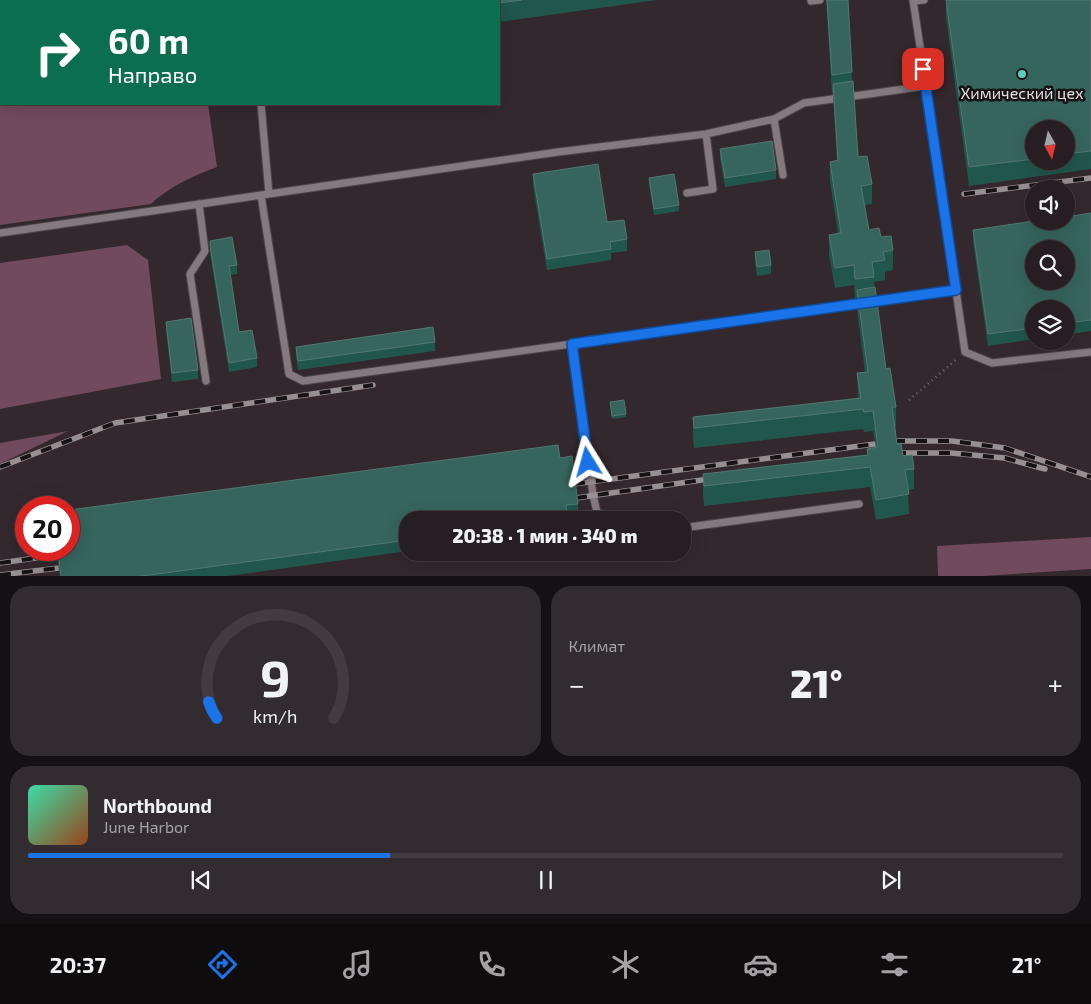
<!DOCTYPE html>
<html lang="ru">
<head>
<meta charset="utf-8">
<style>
  body { margin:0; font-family:"Exo 2",sans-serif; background:#322b2f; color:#f1f3f6; height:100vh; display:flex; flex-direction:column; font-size:19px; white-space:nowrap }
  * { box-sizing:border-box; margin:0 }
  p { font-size:16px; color:#a4a2a5 }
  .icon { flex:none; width:28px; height:28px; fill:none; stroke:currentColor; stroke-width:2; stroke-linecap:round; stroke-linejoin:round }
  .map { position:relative; height:576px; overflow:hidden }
  .details { display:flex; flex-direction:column; gap:10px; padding:10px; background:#151013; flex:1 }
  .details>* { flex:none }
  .banner { position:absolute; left:0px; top:0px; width:500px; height:105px; box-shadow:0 5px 20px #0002,0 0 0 1px #423c40; background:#0b6e4f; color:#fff; overflow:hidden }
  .needle { width:32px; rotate:172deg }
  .fabs { position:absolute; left:1025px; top:120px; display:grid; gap:10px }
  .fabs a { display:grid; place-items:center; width:50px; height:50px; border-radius:50%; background:#261e22; box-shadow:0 5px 20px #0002,0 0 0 1px #423c40; font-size:25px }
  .speed { position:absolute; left:15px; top:496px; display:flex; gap:10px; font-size:25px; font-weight:700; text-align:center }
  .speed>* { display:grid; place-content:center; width:65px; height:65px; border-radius:50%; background:#261e22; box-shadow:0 5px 20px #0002,0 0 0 1px #423c40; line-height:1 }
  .speed .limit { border:8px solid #d22; background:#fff; color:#111 }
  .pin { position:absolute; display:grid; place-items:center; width:42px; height:42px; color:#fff; margin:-21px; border-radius:10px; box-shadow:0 2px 8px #0006 }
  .me { position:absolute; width:55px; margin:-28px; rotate:352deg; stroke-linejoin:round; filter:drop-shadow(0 0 4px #0008) }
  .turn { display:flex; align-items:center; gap:18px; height:105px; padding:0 25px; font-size:22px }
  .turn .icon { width:65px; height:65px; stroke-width:2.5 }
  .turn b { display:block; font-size:35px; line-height:42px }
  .big { font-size:38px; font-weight:800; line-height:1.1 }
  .details .widget { flex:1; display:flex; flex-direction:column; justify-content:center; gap:8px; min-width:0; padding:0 18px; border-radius:20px; background:#322b2f }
  .details .dial { align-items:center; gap:0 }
  .dial svg { height:130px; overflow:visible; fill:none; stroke:#423c40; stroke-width:7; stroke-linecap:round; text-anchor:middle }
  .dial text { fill:#f1f3f6; stroke:none }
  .song { display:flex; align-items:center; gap:15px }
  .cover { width:60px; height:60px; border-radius:8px; background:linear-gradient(135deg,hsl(160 70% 55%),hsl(20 70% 35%)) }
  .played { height:5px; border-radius:2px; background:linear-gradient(90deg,#1a73e8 35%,#423c40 35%) }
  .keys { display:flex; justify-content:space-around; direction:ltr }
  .heat { display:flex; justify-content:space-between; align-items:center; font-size:28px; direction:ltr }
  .details .tiles { flex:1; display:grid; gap:10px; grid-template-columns:1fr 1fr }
  .widget:last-child { grid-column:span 2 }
  .trip { position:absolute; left:399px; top:511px; width:292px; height:50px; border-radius:20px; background:#261e22; box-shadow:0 5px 20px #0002,0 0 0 1px #423c40; font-weight:800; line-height:50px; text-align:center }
  .dock { display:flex; height:80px; justify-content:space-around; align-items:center; background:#0f0c0e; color:#a4a2a5 }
  .dock .icon { width:35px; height:35px }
  .dock .on { color:#1a73e8 }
  .dock b { font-size:22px; color:#f1f3f6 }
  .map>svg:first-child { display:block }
  .forest { fill:#714a5e }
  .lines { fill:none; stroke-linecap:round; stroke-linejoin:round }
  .lane-casing { stroke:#50474b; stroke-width:9 }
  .path { stroke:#73696d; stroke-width:2.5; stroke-dasharray:1 4; stroke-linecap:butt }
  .lane { stroke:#85787e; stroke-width:7 }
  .rail-casing { stroke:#988f93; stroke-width:5.5 }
  .rail { stroke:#171315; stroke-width:4; stroke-dasharray:11; stroke-linecap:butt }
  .wall { fill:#21564d; fill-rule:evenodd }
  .building { fill:#36655d; stroke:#527872; fill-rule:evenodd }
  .route-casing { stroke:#114b97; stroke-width:12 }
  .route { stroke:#1a73e8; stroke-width:9 }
  .poi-dot { fill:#5dceb8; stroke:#171315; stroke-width:2 }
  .labels { text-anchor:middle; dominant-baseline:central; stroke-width:5; stroke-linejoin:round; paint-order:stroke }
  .poi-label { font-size:16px; fill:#e6dfe2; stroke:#171315 }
</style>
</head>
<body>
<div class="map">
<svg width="1091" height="577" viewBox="0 0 1091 577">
  <rect width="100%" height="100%" fill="#33282d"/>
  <!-- forest -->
  <path class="forest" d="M24,0H191L192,1H22Z
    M0,11H1V104H208L217,167C193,176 170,186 151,204L0,225Z
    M127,245L148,260L161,379L0,409V263Z
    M68,431L0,464V443Z
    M1091,537V569L982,576H938L937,546Z"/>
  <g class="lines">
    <!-- lane casing -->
    <g class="lane-casing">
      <path id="lane" d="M246,0V1
        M811,1L820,0
        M913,1L924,0
        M926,86L965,352L992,363L1091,352
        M261,104L269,194
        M774,119L783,175
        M687,193L713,189L706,134
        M261,195L289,374L303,381L956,291
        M199,204L205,251L190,274L206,381
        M0,233L558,152L706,134L774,119L804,103L926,86L913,0
        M572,344L593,495L597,512L617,520
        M682,528L859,504"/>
    </g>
    <!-- path -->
    <path class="path" d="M909,400L958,358"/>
    <!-- lane -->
    <use href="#lane" class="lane"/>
    <!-- rail casing -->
    <g class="rail-casing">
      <path id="rail" d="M7,1L9,0
        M964,194L1091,178
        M894,441H952L1005,448L1091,477
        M895,453H951L1005,458L1045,469
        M0,467L115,423L373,385
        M574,484L875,444
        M576,498L716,478
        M0,563L57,555
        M0,575L59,568"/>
    </g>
    <!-- rail -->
    <use href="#rail" class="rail"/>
  </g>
  <!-- wall -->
  <path class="wall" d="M304,0H657L499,22V1H304Z
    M826,0H848L852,81L858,157L872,184V204L865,205L869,230L881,237L893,250V270L885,272V280L874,282V287L886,369L896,407V427H895L897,444L903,456L914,469V489L908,490L909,514L876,520L870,487L704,506L703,494V474L867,455V449L876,447L873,431L864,432L863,429L694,448L693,437V417L858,398L857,373L865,372L857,310V299H855L854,285L835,288L829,255V235L838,233L830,182V162L837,161L833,94H832Z
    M946,0H1091V169L969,186L946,18ZM1034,129H1066V161H1034Z
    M720,149L776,170V179L725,187L720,158Z
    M533,174L607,222L627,239V251L611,253V260L547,270L533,186Z
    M649,178L679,205V211L654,215L649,184Z
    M1091,213V331L1066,335V309H1034V339L988,346L973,241V230Z
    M210,245L237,265V274L230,275L239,332L257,358V367L229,372L210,253Z
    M755,252L771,265V274L757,276L755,261Z
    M166,322L198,370V379L172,382L166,330Z
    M435,342V351L298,370L296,356V347Z
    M610,402L626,414V417L612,419Z
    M560,458L578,504V515L568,517V520H408V551L221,577H60L56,550H69Z"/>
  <!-- building -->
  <path class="building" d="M307,0H522L499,3V1H307Z
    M827,0H848L852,72L832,75Z
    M946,0H1091V151L1066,154V129H1034V159L969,167Z
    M853,81L858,157L867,156L872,184L861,186L869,230L879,228L881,237L891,236L893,250L883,252L885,260L872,262L874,277L855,279L854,265L835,268L829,235L841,233L830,162L838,160L833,84Z
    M772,141L776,170L725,178L720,149Z
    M598,164L607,222L624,220L627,239L610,242L611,249L547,259L533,174Z
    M674,174L679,205L654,209L649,178Z
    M1091,213V320L1066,323V309H1034V328L988,334L973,230L1034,221H1066V217ZM1034,249H1066V281H1034Z
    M232,237L237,265L229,266L239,332L252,330L257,358L229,363L210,245V241Z
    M769,250L771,265L757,267L755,252Z
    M875,287L886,369L890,368L896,407H892L897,444L901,443L903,456L912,455L914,469L905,470L909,494L876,500L870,467L704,486L703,474L868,455L867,449L878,447L873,411L864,412L863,409L694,428L693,417L861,398L857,373L868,372L857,290Z
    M191,318L198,370L172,373L166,322Z
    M433,327L435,342L298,361L296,347Z
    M624,400L626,414L612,416L610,402Z
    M558,445L560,458L572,456L578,504L566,505L568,519L557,520H408V540L135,577H61L58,550H69V510Z"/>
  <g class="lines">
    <!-- route casing -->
    <g class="route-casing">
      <path id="route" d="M588,462L572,344L956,290L923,69"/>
    </g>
    <!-- route -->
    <use href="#route" class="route"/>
  </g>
  <!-- markers -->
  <circle class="poi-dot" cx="1022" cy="74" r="5"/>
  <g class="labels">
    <!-- poi labels -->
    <g class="poi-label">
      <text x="1022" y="92">Химический цех</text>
    </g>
  </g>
</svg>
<div class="fabs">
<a><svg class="needle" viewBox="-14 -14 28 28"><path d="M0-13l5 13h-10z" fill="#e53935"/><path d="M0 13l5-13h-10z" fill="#a4a2a5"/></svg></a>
<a><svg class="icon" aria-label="sound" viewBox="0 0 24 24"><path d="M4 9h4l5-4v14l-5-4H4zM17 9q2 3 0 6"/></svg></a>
<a><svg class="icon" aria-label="search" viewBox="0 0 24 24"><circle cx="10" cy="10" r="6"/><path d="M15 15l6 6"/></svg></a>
<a><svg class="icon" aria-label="layers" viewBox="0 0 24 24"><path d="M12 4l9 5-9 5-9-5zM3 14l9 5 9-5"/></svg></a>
</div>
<div class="speed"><div class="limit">20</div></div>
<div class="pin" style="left:923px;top:69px;background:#d93025"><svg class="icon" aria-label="arrive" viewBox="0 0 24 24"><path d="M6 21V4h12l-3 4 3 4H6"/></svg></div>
<svg class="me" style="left:588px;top:462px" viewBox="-20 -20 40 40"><path d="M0-17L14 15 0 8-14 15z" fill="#1a73e8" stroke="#fff" stroke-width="4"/></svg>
<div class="trip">20:38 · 1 мин · 340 m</div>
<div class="banner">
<div class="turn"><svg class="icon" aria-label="right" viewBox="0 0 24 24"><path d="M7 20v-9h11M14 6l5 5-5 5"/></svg><div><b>60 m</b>Направо</div></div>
</div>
</div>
<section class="details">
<div class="tiles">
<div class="widget dial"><svg viewBox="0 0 100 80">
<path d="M14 69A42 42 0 1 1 86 69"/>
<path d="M14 69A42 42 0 0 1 9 59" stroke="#1a73e8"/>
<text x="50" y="56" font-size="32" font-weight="700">9</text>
<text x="50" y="72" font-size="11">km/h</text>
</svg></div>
<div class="widget"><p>Климат</p>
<div class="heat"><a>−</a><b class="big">21°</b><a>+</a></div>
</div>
<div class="widget">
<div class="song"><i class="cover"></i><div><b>Northbound</b><p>June Harbor</p></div></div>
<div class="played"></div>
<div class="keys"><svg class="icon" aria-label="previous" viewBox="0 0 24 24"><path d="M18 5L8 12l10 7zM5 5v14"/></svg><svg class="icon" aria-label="pause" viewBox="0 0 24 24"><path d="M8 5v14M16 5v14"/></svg><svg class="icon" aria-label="next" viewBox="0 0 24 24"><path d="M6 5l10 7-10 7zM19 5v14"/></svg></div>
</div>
</div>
</section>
<nav class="dock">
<b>20:37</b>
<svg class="icon on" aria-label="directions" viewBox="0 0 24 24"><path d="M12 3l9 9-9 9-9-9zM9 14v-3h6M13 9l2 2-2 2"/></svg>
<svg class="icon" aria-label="music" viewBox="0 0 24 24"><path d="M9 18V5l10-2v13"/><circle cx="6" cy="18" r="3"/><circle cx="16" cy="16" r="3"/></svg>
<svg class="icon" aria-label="phone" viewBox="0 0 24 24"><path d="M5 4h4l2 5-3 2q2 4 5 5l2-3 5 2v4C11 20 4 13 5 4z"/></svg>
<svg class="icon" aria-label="climate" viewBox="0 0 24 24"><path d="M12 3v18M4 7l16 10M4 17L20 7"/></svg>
<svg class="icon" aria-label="car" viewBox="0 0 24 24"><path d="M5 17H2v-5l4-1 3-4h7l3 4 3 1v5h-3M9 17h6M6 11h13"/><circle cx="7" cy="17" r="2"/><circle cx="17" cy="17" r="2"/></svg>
<svg class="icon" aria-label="filters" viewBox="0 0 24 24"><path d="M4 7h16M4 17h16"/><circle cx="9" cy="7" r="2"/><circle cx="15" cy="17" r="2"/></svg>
<b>21°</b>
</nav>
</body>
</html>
